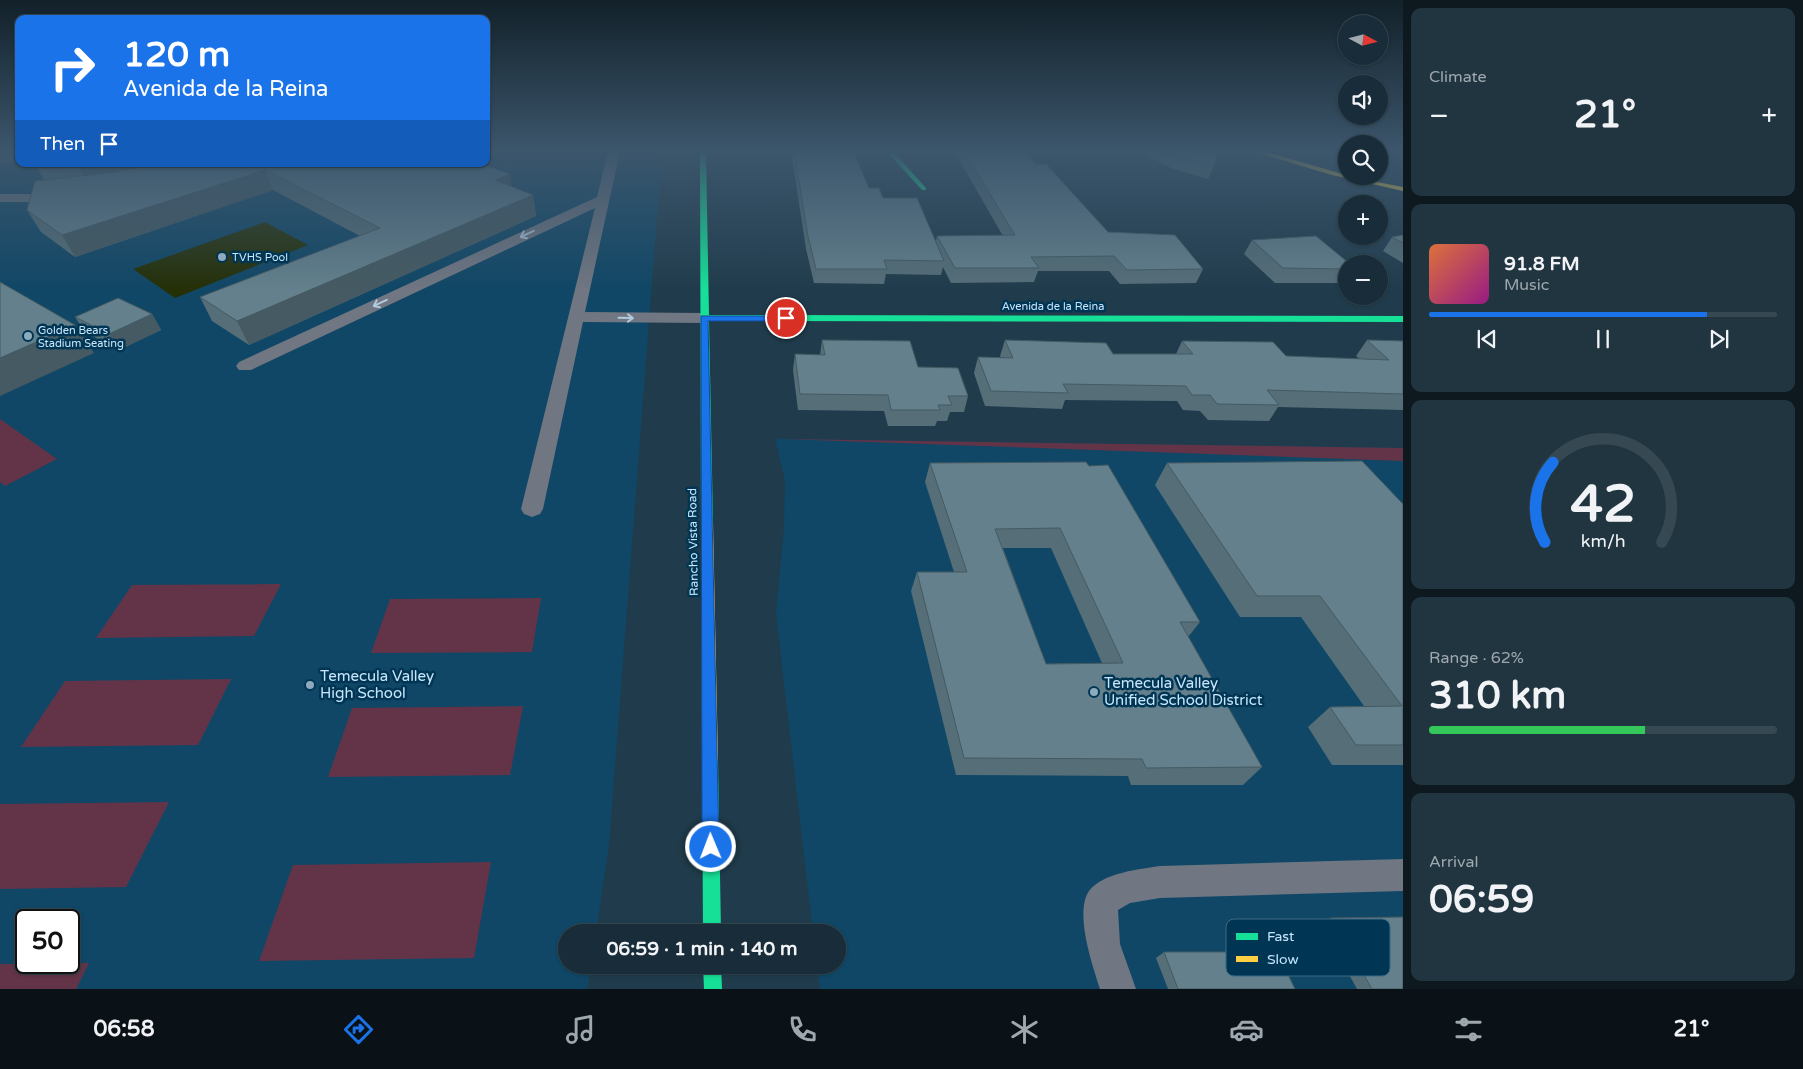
<!DOCTYPE html>
<html lang="en">
<head>
<meta charset="utf-8">
<style>
  body { margin:0; font-family:"Varela Round",sans-serif; background:#213541; color:#f1f3f6; height:100vh; display:flex; flex-direction:column; font-size:19px; white-space:nowrap }
  * { box-sizing:border-box; margin:0 }
  p { font-size:16px; color:#9fa8ae }
  .icon { flex:none; width:28px; height:28px; fill:none; stroke:currentColor; stroke-width:2; stroke-linecap:round; stroke-linejoin:round }
  .map { position:relative; flex:1; overflow:hidden }
  .panel { display:flex; flex-direction:column; gap:8px; padding:8px; background:#0d191f; width:400px }
  .panel>* { flex:none }
  .top-card { position:absolute; left:15px; top:15px; width:475px; height:152px; border-radius:10px; box-shadow:0 1px 4px #0004,0 0 0 1px #364953; background:#1a73e8; color:#fff; overflow:hidden }
  .needle { width:32px; rotate:97deg }
  .fabs { position:absolute; left:1338px; top:15px; display:grid; gap:10px }
  .fabs a { display:grid; place-items:center; width:50px; height:50px; border-radius:50%; background:#182d39; box-shadow:0 1px 4px #0004,0 0 0 1px #364953; font-size:25px }
  .speed { position:absolute; left:15px; top:909px; display:flex; gap:10px; font-size:25px; font-weight:700; text-align:center }
  .speed>* { display:grid; place-content:center; width:65px; height:65px; border-radius:50%; background:#182d39; box-shadow:0 1px 4px #0004,0 0 0 1px #364953; line-height:1 }
  .speed .limit { border:2px solid #111; border-radius:8px; background:#fff; color:#111 }
  .pin { position:absolute; display:grid; place-items:center; width:42px; height:42px; color:#fff; margin:-21px; border:2px solid #fff; border-radius:50%; box-shadow:0 1px 5px #0007 }
  .me { position:absolute; width:55px; margin:-28px; rotate:359deg; stroke-linejoin:round; filter:drop-shadow(0 0 4px #0008) }
  .turn { display:flex; align-items:center; gap:18px; height:105px; padding:0 25px; font-size:22px }
  .turn .icon { width:65px; height:65px; stroke-width:2.5 }
  .turn b { display:block; font-size:35px; line-height:42px }
  .then { display:flex; align-items:center; height:48px; padding:0 25px; background:#0003; gap:10px; font-size:19px }
  .big { font-size:38px; font-weight:700; line-height:1.1 }
  .panel .widget { flex:1; display:flex; flex-direction:column; justify-content:center; gap:8px; min-width:0; padding:0 18px; border-radius:10px; background:#213541 }
  .panel .dial { align-items:center; gap:0 }
  .dial svg { height:130px; overflow:visible; fill:none; stroke:#364953; stroke-width:7; stroke-linecap:round; text-anchor:middle }
  .dial text { fill:#f1f3f6; stroke:none }
  .song { display:flex; align-items:center; gap:15px }
  .cover { width:60px; height:60px; border-radius:8px; background:linear-gradient(135deg,hsl(20 70% 55%),hsl(310 70% 35%)) }
  .played { height:5px; border-radius:2px; background:linear-gradient(90deg,#1a73e8 80%,#364953 80%) }
  .keys { display:flex; justify-content:space-around; direction:ltr }
  .heat { display:flex; justify-content:space-between; align-items:center; font-size:28px; direction:ltr }
  .charge { height:8px; border-radius:4px; background:linear-gradient(90deg,#34c759 62%,#364953 0) }
  .trip { position:absolute; left:558px; top:924px; width:288px; height:50px; border-radius:25px; background:#182d39; box-shadow:0 1px 4px #0004,0 0 0 1px #364953; font-weight:700; line-height:50px; text-align:center }
  .dock { display:flex; height:80px; justify-content:space-around; align-items:center; background:#0a1217; color:#9fa8ae }
  .dock .icon { width:35px; height:35px }
  .dock .on { color:#1a73e8 }
  .dock b { font-size:22px; color:#f1f3f6 }
  main { display:flex; flex:1; min-height:0 }
  .map>svg:first-child { display:block }
  .built { fill:#104766; fill-rule:evenodd }
  .green { fill:#633448 }
  .water { fill:#253007 }
  .lines { fill:none; stroke-linecap:round; stroke-linejoin:round }
  .lane { fill:#707682; fill-rule:evenodd }
  .fast { fill:#16e098; fill-rule:evenodd }
  .slow { fill:#ffcf43; fill-rule:evenodd }
  .wall { fill:#556e78; fill-rule:evenodd }
  .shaded-wall { fill:#455a62 }
  .building { fill:#63808c; stroke:#455a62; fill-rule:evenodd }
  .oneway { stroke:#b1cade }
  .route { fill:#1a73e8; stroke:#114b97 }
  .poi-dot { fill:#8daabf; stroke:#003653; stroke-width:2 }
  .labels { text-anchor:middle; dominant-baseline:central; stroke-width:5; stroke-linejoin:round; paint-order:stroke }
  .far-poi-label { font-size:11px; fill:#c7e6fd; stroke:#003653; text-anchor:start }
  .far-street-label { font-size:11px; fill:#c7e6fd; stroke:#003653 }
  .street-label { font-size:12px; fill:#c7e6fd; stroke:#003653 }
  .near-poi-label { font-size:15px; fill:#c7e6fd; stroke:#003653; text-anchor:start }
  .key { fill:#003653; stroke:#3c6b86; stroke-width:1 }
  .key-label { font-size:14px; fill:#c7e6fd }
</style>
</head>
<body>
<main>
<div class="map">
<svg width="1403" height="989" viewBox="0 0 1403 989">
  <rect width="100%" height="100%" fill="#203c4c"/>
  <!-- built -->
  <path class="built" d="M0,151H19V164H486V151H662L609,845L596,932H566V965H591L587,989H0ZM26,920H69V962H26Z
    M775,439L1403,448V989H820L817,965H836V932H813L776,614L784,527L785,480Z"/>
  <!-- green -->
  <path class="green" d="M0,419L57,459L5,486L0,482Z
    M783,439L1403,448V461Z
    M281,584L254,636L96,638L132,585Z
    M541,598L532,652L371,653L390,599Z
    M231,679L198,745L21,747L65,681Z
    M523,706L510,775L328,777L352,708Z
    M169,802L126,887L0,889V804Z
    M491,862L474,958L259,961L293,865Z
    M89,963L76,989H0V964Z"/>
  <!-- water -->
  <path class="water" d="M265,222L308,245L175,298L133,269Z"/>
  <g class="lines">
    <!-- lane -->
    <path class="lane" d="M608,151H620L585,312L704,313L712,318L704,323L583,322L543,509L540,514L532,517L524,514L521,509L595,208L251,370H239L236,366L239,362L597,197Z
      M0,194H58L64,198L58,202H0Z
      M1403,859V891L1160,898L1130,903L1118,910L1120,944L1136,989H1100C1093,967 1074,913 1089,891C1102,873 1140,869 1160,866Z"/>
    <!-- fast -->
    <path class="fast" d="M700,151H706L709,315L1403,316V322L709,321L713,523L711,526H703L701,523Z
      M886,151H893L926,188V190H922Z
      M710,753L715,755L718,760L721,932H703L702,760L705,755Z
      M703,965H721L722,989H704Z"/>
    <!-- slow -->
    <path class="slow" d="M1252,151H1263L1346,175V176L1403,187V191L1332,175Z
      M707,519L711,520L713,523L718,760L715,765L710,767L705,765L702,760L701,523L703,520Z"/>
  </g>
  <!-- wall -->
  <path class="wall" d="M791,151H853L869,188L936,241L937,236H1003L954,151H1026L1035,164L1108,232L1203,269L1196,283L1120,284L1109,271H1038L1034,282L951,283L943,267L941,275L886,274L884,284L814,283L806,249Z
    M1139,151H1218L1214,166L1208,179L1171,168Z
    M1335,151H1346V153Z
    M39,164H482L512,187L533,195L536,216L249,345L212,321L200,297L360,236L273,190L75,257L41,232L27,210L44,180L38,169Z
    M1403,235V263L1383,251L1392,237Z
    M1252,240L1346,264V283H1275L1244,254Z
    M152,314L161,330L119,350L85,332L75,317Z
    M822,340L918,367L968,396L964,412H950L947,421H937L935,426H888L884,411L798,410L793,370L795,354L820,355Z
    M1005,340L1113,354H1176L1182,341L1286,356L1360,359L1356,356L1367,340L1403,341V410L1278,407L1269,421L1208,420L1200,411L1183,410L1177,401L1065,400L1062,409L985,406L974,373L978,357L1001,358L1000,356Z
    M930,463L1089,466L1200,622L1188,637L1262,767L1243,785H1131L1128,776L956,775L911,591L917,572H954L925,482ZM1003,548H1051L1102,663L1046,664Z
    M1167,463L1403,504V765H1332L1308,727L1330,707L1364,706L1301,617H1240L1155,485Z
    M1331,918L1403,989H1357L1321,924Z
    M1164,952L1295,989H1168L1156,958Z"/>
  <!-- shaded-wall -->
  <path class="shaded-wall" d="M0,151H19V162L0,165Z
    M97,164H212L90,187L79,167Z
    M265,170L273,190L75,257L62,235Z
    M510,174L513,194L495,180Z
    M533,195L536,216L249,345L237,321Z
    M152,314L161,330L119,350L109,334Z
    M75,325L94,353L0,396V358Z"/>
  <!-- building -->
  <path class="building" d="M794,151H853L869,188H879L883,198H917L944,261L884,260L887,269H816L808,236Z
    M964,151H1026L1035,164H1046L1108,232L1175,235L1203,269L1127,270L1114,256L1031,257L1039,268H955L937,236L1015,235Z
    M1168,151H1218L1214,166L1176,155Z
    M39,164H97L79,167L38,169Z
    M162,164H482L510,174L495,180L533,195L237,321L200,297L380,228L265,170L62,235L27,210L35,181L108,173Z
    M1403,235V243L1392,237Z
    M1316,236L1350,264H1346V269L1283,268L1252,240Z
    M0,282L75,325L0,358Z
    M118,298L152,314L109,334L75,317Z
    M822,340L910,341L918,367L958,368L968,396H948L952,405H938L940,410H891L888,395L800,394L795,354L825,355Z
    M1005,340L1106,343L1113,354H1193L1182,341L1273,342L1286,356L1389,360L1367,340L1403,341V394L1267,390L1279,405L1217,404L1210,395H1192L1186,386L1063,384L1068,393L991,391L978,357L1013,358Z
    M1362,461L1403,504V745H1356L1330,707L1402,706L1320,596H1257L1167,463Z
    M1086,462L1089,466L1108,465L1200,622H1180L1262,767L1146,768L1142,759L964,758L917,572H967L930,463ZM1060,528L1123,663L1046,664L995,529Z
    M1403,917V989H1372L1331,918Z
    M1164,952H1277L1295,989H1178Z"/>
  <!-- one-way arrows -->
  <defs><path id="oneway-shaft" d="M-6 0H5M1.5-3L5.5 0L1.5 3" fill="none" stroke-width="1.6" stroke-linecap="round" stroke-linejoin="round" transform="scale(1.25)"/></defs>
  <g class="oneway">
    <use href="#oneway-shaft" transform="translate(527 234) rotate(155)"/>
    <use href="#oneway-shaft" transform="translate(380 303) rotate(155)"/>
    <use href="#oneway-shaft" transform="translate(626 318) rotate(1)"/>
  </g>
  <!-- sky -->
  <linearGradient id="sky" x2="0" y2="1"><stop stop-color="#12212a"/><stop offset="0.52" stop-color="#3c566c"/><stop offset="1" stop-color="#3c566c" stop-opacity="0"/></linearGradient>
  <rect width="1403" height="290" fill="url(#sky)"/>
  <!-- route -->
  <path class="route" d="M701,316H786L790,318L786,321H708L719,847L717,853L711,856L705,853L702,847Z"/>
  <!-- markers -->
  <g class="poi-dot">
    <circle cx="222" cy="257" r="5"/>
    <circle cx="28" cy="336" r="5"/>
    <circle cx="310" cy="685" r="5"/>
    <circle cx="1094" cy="692" r="5"/>
  </g>
  <g class="labels">
    <!-- far-poi labels -->
    <g class="far-poi-label">
      <text x="232" y="257">TVHS Pool</text>
      <text x="38" y="330">Golden Bears<tspan x="38" dy="13">Stadium Seating</tspan></text>
    </g>
    <!-- far-street labels -->
    <g class="far-street-label">
      <text x="1053" y="306">Avenida de la Reina</text>
    </g>
    <!-- street labels -->
    <g class="street-label">
      <text transform="translate(693 542) rotate(-91)">Rancho Vista Road</text>
    </g>
    <!-- near-poi labels -->
    <g class="near-poi-label">
      <text x="320" y="676">Temecula Valley<tspan x="320" dy="17">High School</tspan></text>
      <text x="1104" y="683">Temecula Valley<tspan x="1104" dy="17">Unified School District</tspan></text>
    </g>
  </g>
  <!-- legend -->
  <rect x="1226" y="919" width="164" height="57" rx="8" class="key"/>
  <rect x="1236" y="933" width="22" height="7" fill="#16e098"/>
  <rect x="1236" y="956" width="22" height="6" fill="#ffcf43"/>
  <g class="key-label">
    <text x="1267" y="941">Fast</text>
    <text x="1267" y="964">Slow</text>
  </g>
</svg>
<div class="fabs">
<a><svg class="needle" viewBox="-14 -14 28 28"><path d="M0-13l5 13h-10z" fill="#e53935"/><path d="M0 13l5-13h-10z" fill="#9fa8ae"/></svg></a>
<a><svg class="icon" aria-label="sound" viewBox="0 0 24 24"><path d="M4 9h4l5-4v14l-5-4H4zM17 9q2 3 0 6"/></svg></a>
<a><svg class="icon" aria-label="search" viewBox="0 0 24 24"><circle cx="10" cy="10" r="6"/><path d="M15 15l6 6"/></svg></a>
<a>+</a>
<a>−</a>
</div>
<div class="speed"><div class="limit">50</div></div>
<div class="pin" style="left:786px;top:318px;background:#d93025"><svg class="icon" aria-label="arrive" viewBox="0 0 24 24"><path d="M6 21V4h12l-3 4 3 4H6"/></svg></div>
<svg class="me" style="left:711px;top:847px" viewBox="-20 -20 40 40"><circle r="17" fill="#1a73e8" stroke="#fff" stroke-width="3"/><path d="M0-11L8 9 0 5-8 9z" fill="#fff"/></svg>
<div class="trip">06:59 · 1 min · 140 m</div>
<div class="top-card">
<div class="turn"><svg class="icon" aria-label="right" viewBox="0 0 24 24"><path d="M7 20v-9h11M14 6l5 5-5 5"/></svg><div><b>120 m</b>Avenida de la Reina</div></div>
<div class="then">Then<svg class="icon" aria-label="arrive" viewBox="0 0 24 24"><path d="M6 21V4h12l-3 4 3 4H6"/></svg></div>
</div>
</div>
<section class="panel">
<div class="widget"><p>Climate</p>
<div class="heat"><a>−</a><b class="big">21°</b><a>+</a></div>
</div>
<div class="widget">
<div class="song"><i class="cover"></i><div><b>91.8 FM</b><p>Music</p></div></div>
<div class="played"></div>
<div class="keys"><svg class="icon" aria-label="previous" viewBox="0 0 24 24"><path d="M18 5L8 12l10 7zM5 5v14"/></svg><svg class="icon" aria-label="pause" viewBox="0 0 24 24"><path d="M8 5v14M16 5v14"/></svg><svg class="icon" aria-label="next" viewBox="0 0 24 24"><path d="M6 5l10 7-10 7zM19 5v14"/></svg></div>
</div>
<div class="widget dial"><svg viewBox="0 0 100 80">
<path d="M14 69A42 42 0 1 1 86 69"/>
<path d="M14 69A42 42 0 0 1 19 20" stroke="#1a73e8"/>
<text x="50" y="56" font-size="32" font-weight="700">42</text>
<text x="50" y="72" font-size="11">km/h</text>
</svg></div>
<div class="widget"><p>Range · 62%</p><b class="big">310 km</b><div class="charge"></div></div>
<div class="widget"><p>Arrival</p><b class="big">06:59</b></div>
</section>
</main>
<nav class="dock">
<b>06:58</b>
<svg class="icon on" aria-label="directions" viewBox="0 0 24 24"><path d="M12 3l9 9-9 9-9-9zM9 14v-3h6M13 9l2 2-2 2"/></svg>
<svg class="icon" aria-label="music" viewBox="0 0 24 24"><path d="M9 18V5l10-2v13"/><circle cx="6" cy="18" r="3"/><circle cx="16" cy="16" r="3"/></svg>
<svg class="icon" aria-label="phone" viewBox="0 0 24 24"><path d="M5 4h4l2 5-3 2q2 4 5 5l2-3 5 2v4C11 20 4 13 5 4z"/></svg>
<svg class="icon" aria-label="climate" viewBox="0 0 24 24"><path d="M12 3v18M4 7l16 10M4 17L20 7"/></svg>
<svg class="icon" aria-label="car" viewBox="0 0 24 24"><path d="M5 17H2v-5l4-1 3-4h7l3 4 3 1v5h-3M9 17h6M6 11h13"/><circle cx="7" cy="17" r="2"/><circle cx="17" cy="17" r="2"/></svg>
<svg class="icon" aria-label="filters" viewBox="0 0 24 24"><path d="M4 7h16M4 17h16"/><circle cx="9" cy="7" r="2"/><circle cx="15" cy="17" r="2"/></svg>
<b>21°</b>
</nav>
</body>
</html>
